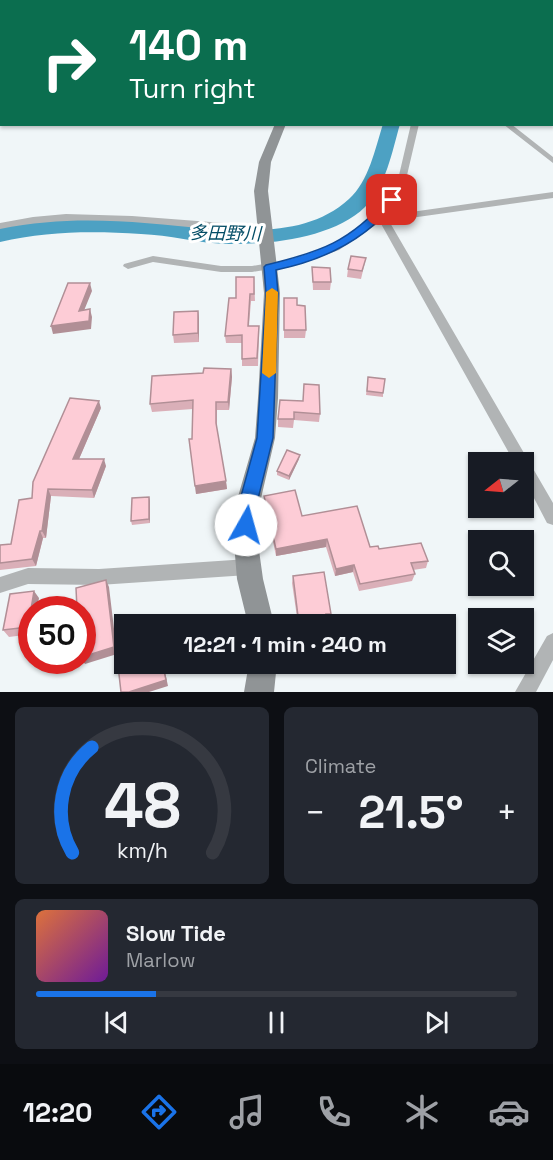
<!DOCTYPE html>
<html lang="en">
<head>
<meta charset="utf-8">
<style>
  body { margin:0; font-family:"Space Grotesk","Noto Sans JP",sans-serif; background:#242831; color:#f1f3f6; height:100vh; display:flex; flex-direction:column; font-size:22px; white-space:nowrap }
  * { box-sizing:border-box; margin:0 }
  p { font-size:20px; color:#9ea1a6 }
  .icon { flex:none; width:33px; height:33px; fill:none; stroke:currentColor; stroke-width:2; stroke-linecap:round; stroke-linejoin:round }
  .map { position:relative; height:692px; overflow:hidden }
  .drawer { display:flex; flex-direction:column; gap:15px; padding:15px; background:#0d0f14; flex:1 }
  .drawer>* { flex:none }
  .top-card { position:absolute; left:0px; top:0px; width:554px; height:126px; box-shadow:0 2px 4px #0004; background:#0b6e4f; color:#fff; overflow:hidden }
  .needle { width:39px; rotate:253deg }
  .fabs { position:absolute; left:468px; top:452px; display:grid; gap:12px }
  .fabs a { display:grid; place-items:center; width:66px; height:66px; border-radius:0px; background:#171b24; box-shadow:0 2px 4px #0004; font-size:30px }
  .speed { position:absolute; left:18px; top:596px; display:flex; gap:12px; font-size:30px; font-weight:700; text-align:center }
  .speed>* { display:grid; place-content:center; width:78px; height:78px; border-radius:50%; background:#171b24; box-shadow:0 2px 4px #0004; line-height:1 }
  .speed .limit { border:9px solid #d22; background:#fff; color:#111 }
  .pin { position:absolute; display:grid; place-items:center; width:51px; height:51px; color:#fff; margin:-26px; border-radius:12px; box-shadow:0 3px 9px #0006 }
  .me { position:absolute; width:66px; margin:-33px; rotate:7deg; stroke-linejoin:round; filter:drop-shadow(0 0 4px #0008) }
  .turn { display:flex; align-items:center; gap:21px; height:126px; padding:0 30px; font-size:27px }
  .turn .icon { width:78px; height:78px; stroke-width:2.5 }
  .turn b { display:block; font-size:42px; line-height:51px }
  .big { font-size:45px; font-weight:800; line-height:1.1 }
  .drawer .widget { flex:1; display:flex; flex-direction:column; justify-content:center; gap:9px; min-width:0; padding:0 21px; border-radius:9px; background:#242831 }
  .drawer .dial { align-items:center; gap:0 }
  .dial svg { height:156px; overflow:visible; fill:none; stroke:#363941; stroke-width:7; stroke-linecap:round; text-anchor:middle }
  .dial text { fill:#f1f3f6; stroke:none }
  .song { display:flex; align-items:center; gap:18px }
  .cover { width:72px; height:72px; border-radius:9px; background:linear-gradient(135deg,hsl(20 70% 55%),hsl(280 70% 35%)) }
  .played { height:6px; border-radius:3px; background:linear-gradient(90deg,#1a73e8 25%,#363941 25%) }
  .keys { display:flex; justify-content:space-around; direction:ltr }
  .heat { display:flex; justify-content:space-between; align-items:center; font-size:33px; direction:ltr }
  .drawer .tiles { flex:1; display:grid; gap:15px; grid-template-columns:1fr 1fr }
  .widget:last-child { grid-column:span 2 }
  .trip { position:absolute; left:114px; top:614px; width:342px; height:60px; border-radius:0px; background:#171b24; box-shadow:0 2px 4px #0004; font-weight:800; line-height:60px; text-align:center }
  .menu { display:flex; height:96px; justify-content:space-around; align-items:center; background:#090b0e; color:#9ea1a6 }
  .menu .icon { width:42px; height:42px }
  .menu .active { color:#1a73e8 }
  .menu b { font-size:27px; color:#f1f3f6 }
  .map>svg:first-child { display:block }
  .green { fill:#8fd7f7 }
  .lines { fill:none; stroke-linecap:round; stroke-linejoin:round }
  .stream { stroke:#458199; stroke-width:2 }
  .river { fill:#4da1c3; fill-rule:evenodd }
  .minor { fill:#b1b4b5; fill-rule:evenodd }
  .secondary { fill:#909496; fill-rule:evenodd }
  .wall { fill:#daafb8 }
  .shaded-wall { fill:#b18f96 }
  .building { fill:#fdccd6; stroke:#b18f96; stroke-width:1.5 }
  .route { fill:#1a73e8; stroke:#114b97; stroke-width:1.5 }
  .slow { fill:#f59e0b }
  .labels { text-anchor:middle; dominant-baseline:central; stroke-width:6; stroke-linejoin:round; paint-order:stroke }
  .far-water-label { font-size:18px; font-style:italic; fill:#034d66; stroke:#fff }
</style>
</head>
<body>
<div class="map">
<svg width="553" height="692" viewBox="0 0 553 692">
  <rect width="100%" height="100%" fill="#f0f6f8"/>
  <!-- green -->
  <path class="green" d="M0,0H248L249,1L2,2L1,32Z"/>
  <g class="lines">
    <!-- stream -->
    <path class="stream" d="M0,88L2,86"/>
    <!-- river -->
    <path class="river" d="M543,0H553L552,4V2Z
      M383,124H400C392,152 386,186 365,207C334,238 268,245 226,244C198,243 169,235 141,234C93,231 47,231 0,242V228C47,217 93,218 141,220C206,224 294,249 349,199C369,181 375,149 383,124Z"/>
    <!-- minor -->
    <path class="minor" d="M358,0H362L363,2H358Z
      M522,0H526V2H522Z
      M552,15H553L552,25Z
      M0,112H2V116H0Z
      M411,124H419L404,188L383,216L553,192V198L389,221L553,503V525L547,523L524,479V462H514L380,222L339,250L300,264L252,272H221L153,262L128,269L123,266L124,264L153,256L221,266H252L298,258L331,246L371,219L396,188Z
      M503,124H511L553,157V163Z
      M66,214L132,216L264,226L269,229C260,236 223,230 210,229C135,222 75,214 0,229V223L33,217Z
      M248,559L254,561L256,567L254,573L248,575L99,585L28,584L0,593V577L28,568L99,569Z
      M553,633V660L536,692H515L547,636Z"/>
    <!-- secondary -->
    <path class="secondary" d="M256,0H262L255,2Z
      M275,124H286L271,162L268,191L280,293L278,398L275,438L259,507L258,543L263,579L274,624H248L237,579L234,543L235,507L255,438L258,398L264,293L254,191L259,162Z
      M249,663H277L274,692H244Z"/>
  </g>
  <!-- wall -->
  <path class="wall" d="M366,258L361,279L347,277L348,269Z
    M312,267L331,282L330,290H313Z
    M254,277L255,301H251L249,326L259,333L258,366H242V343H226L225,336L236,298Z
    M284,298L297,305L306,330L305,338H284Z
    M198,311L199,319V342L174,343L173,335Z
    M231,369L232,377L229,410H217V428L227,489L196,494L192,439L193,409L152,412L150,404L203,373Z
    M368,377L383,393V397L366,395Z
    M303,401L320,414L319,422L294,420L293,428L278,427V419Z
    M101,408L79,459L106,466L94,498L51,496L46,538H43L36,566L0,570V545L11,544L32,498Z
    M299,459L289,480L277,475V471Z
    M264,496L302,516L370,547L428,561L426,568L413,570L415,574L412,581L359,591L353,572L335,576L326,547L276,556L265,503Z
    M149,497L150,501V523L132,525L131,521Z
    M293,576L331,614L330,621H327L328,624H298L292,583Z
    M39,598L32,609V634L9,637L3,630Z"/>
  <!-- shaded-wall -->
  <path class="shaded-wall" d="M90,283L92,291L81,318L79,311Z
    M90,309L92,317L91,329L53,334L51,326Z
    M198,311L199,319V342L198,333Z
    M231,369L232,377L229,410L228,402Z
    M99,401L101,408L76,466L73,459Z
    M300,455L299,459L289,480V476Z
    M104,459L106,466L94,498L92,490Z
    M226,481L227,489L196,494L195,486Z
    M48,489L51,496L46,538L42,531Z
    M149,497L150,501V523L149,519Z
    M40,531L43,538L36,566L32,559Z
    M327,539L326,547L276,556V549Z
    M354,565L353,572L335,576L336,569Z
    M106,580L109,587L117,654L85,664L82,660V657Z
    M34,591L39,598L37,609H32V631L28,627Z
    M173,663H182L183,667L165,672L168,686L149,692H129L163,666Z"/>
  <!-- building -->
  <path class="building" d="M351,256L366,258L362,271L348,269Z
    M312,267L330,268L331,282H313Z
    M236,277H254V294H250L248,326H259L257,358L242,359V335L225,336L229,298H236Z
    M68,283H90L79,311L90,309L89,321L51,326Z
    M284,298H297V305L305,306L306,330H284Z
    M198,311V333L173,335L174,312Z
    M204,368L231,369L228,402H216V423L226,481L195,486L189,439H192L193,400L150,404L152,376L203,373Z
    M368,377L385,379L383,393L367,391Z
    M304,384L319,385L320,414L294,412V419H278L280,400L303,401Z
    M70,398L99,401L73,459H104L92,490L48,489L42,531H40L32,559L0,563V545L11,544L19,500L32,498L33,482Z
    M287,450L300,455L289,476L277,471Z
    M295,490L302,516L357,506L370,547L378,546L379,549L421,543L428,561L411,563L415,574L360,584L354,565L336,569L327,539L276,549L264,496Z
    M149,497V519L131,521L132,498Z
    M324,572L331,614H326L328,624H299L293,576Z
    M106,580L114,647L82,657V609H77L76,588Z
    M34,591L28,627L3,630L10,594Z
    M124,655V663H173L163,666L166,680L129,692H121L117,657Z"/>
  <!-- route -->
  <path class="route" d="M388,198L397,200C367,240 324,260 276,270L278,293L273,438L256,507L255,525L253,531L246,533L240,531L237,525L238,507L257,438L266,293L264,267L266,265C320,252 350,242 388,198Z"/>
  <!-- slow -->
  <path class="slow" d="M272,288L278,292L276,373L269,378L262,373L266,292Z"/>
  <g class="labels">
    <!-- far-water labels -->
    <g class="far-water-label">
      <text transform="translate(225 233) rotate(1)">多田野川</text>
    </g>
  </g>
</svg>
<div class="fabs">
<a><svg class="needle" viewBox="-14 -14 28 28"><path d="M0-13l5 13h-10z" fill="#e53935"/><path d="M0 13l5-13h-10z" fill="#9ea1a6"/></svg></a>
<a><svg class="icon" aria-label="search" viewBox="0 0 24 24"><circle cx="10" cy="10" r="6"/><path d="M15 15l6 6"/></svg></a>
<a><svg class="icon" aria-label="layers" viewBox="0 0 24 24"><path d="M12 4l9 5-9 5-9-5zM3 14l9 5 9-5"/></svg></a>
</div>
<div class="speed"><div class="limit">50</div></div>
<div class="pin" style="left:392px;top:200px;background:#d93025"><svg class="icon" aria-label="arrive" viewBox="0 0 24 24"><path d="M6 21V4h12l-3 4 3 4H6"/></svg></div>
<svg class="me" style="left:246px;top:525px" viewBox="-20 -20 40 40"><circle r="19" fill="#fff"/><path d="M0-13L10 11 0 6-10 11z" fill="#1a73e8"/></svg>
<div class="trip">12:21 · 1 min · 240 m</div>
<div class="top-card">
<div class="turn"><svg class="icon" aria-label="right" viewBox="0 0 24 24"><path d="M7 20v-9h11M14 6l5 5-5 5"/></svg><div><b>140 m</b>Turn right</div></div>
</div>
</div>
<section class="drawer">
<div class="tiles">
<div class="widget dial"><svg viewBox="0 0 100 80">
<path d="M14 69A42 42 0 1 1 86 69"/>
<path d="M14 69A42 42 0 0 1 24 15" stroke="#1a73e8"/>
<text x="50" y="56" font-size="32" font-weight="700">48</text>
<text x="50" y="72" font-size="11">km/h</text>
</svg></div>
<div class="widget"><p>Climate</p>
<div class="heat"><a>−</a><b class="big">21.5°</b><a>+</a></div>
</div>
<div class="widget">
<div class="song"><i class="cover"></i><div><b>Slow Tide</b><p>Marlow</p></div></div>
<div class="played"></div>
<div class="keys"><svg class="icon" aria-label="previous" viewBox="0 0 24 24"><path d="M18 5L8 12l10 7zM5 5v14"/></svg><svg class="icon" aria-label="pause" viewBox="0 0 24 24"><path d="M8 5v14M16 5v14"/></svg><svg class="icon" aria-label="next" viewBox="0 0 24 24"><path d="M6 5l10 7-10 7zM19 5v14"/></svg></div>
</div>
</div>
</section>
<nav class="menu">
<b>12:20</b>
<svg class="icon active" aria-label="directions" viewBox="0 0 24 24"><path d="M12 3l9 9-9 9-9-9zM9 14v-3h6M13 9l2 2-2 2"/></svg>
<svg class="icon" aria-label="music" viewBox="0 0 24 24"><path d="M9 18V5l10-2v13"/><circle cx="6" cy="18" r="3"/><circle cx="16" cy="16" r="3"/></svg>
<svg class="icon" aria-label="phone" viewBox="0 0 24 24"><path d="M5 4h4l2 5-3 2q2 4 5 5l2-3 5 2v4C11 20 4 13 5 4z"/></svg>
<svg class="icon" aria-label="climate" viewBox="0 0 24 24"><path d="M12 3v18M4 7l16 10M4 17L20 7"/></svg>
<svg class="icon" aria-label="car" viewBox="0 0 24 24"><path d="M5 17H2v-5l4-1 3-4h7l3 4 3 1v5h-3M9 17h6M6 11h13"/><circle cx="7" cy="17" r="2"/><circle cx="17" cy="17" r="2"/></svg>
</nav>
</body>
</html>
